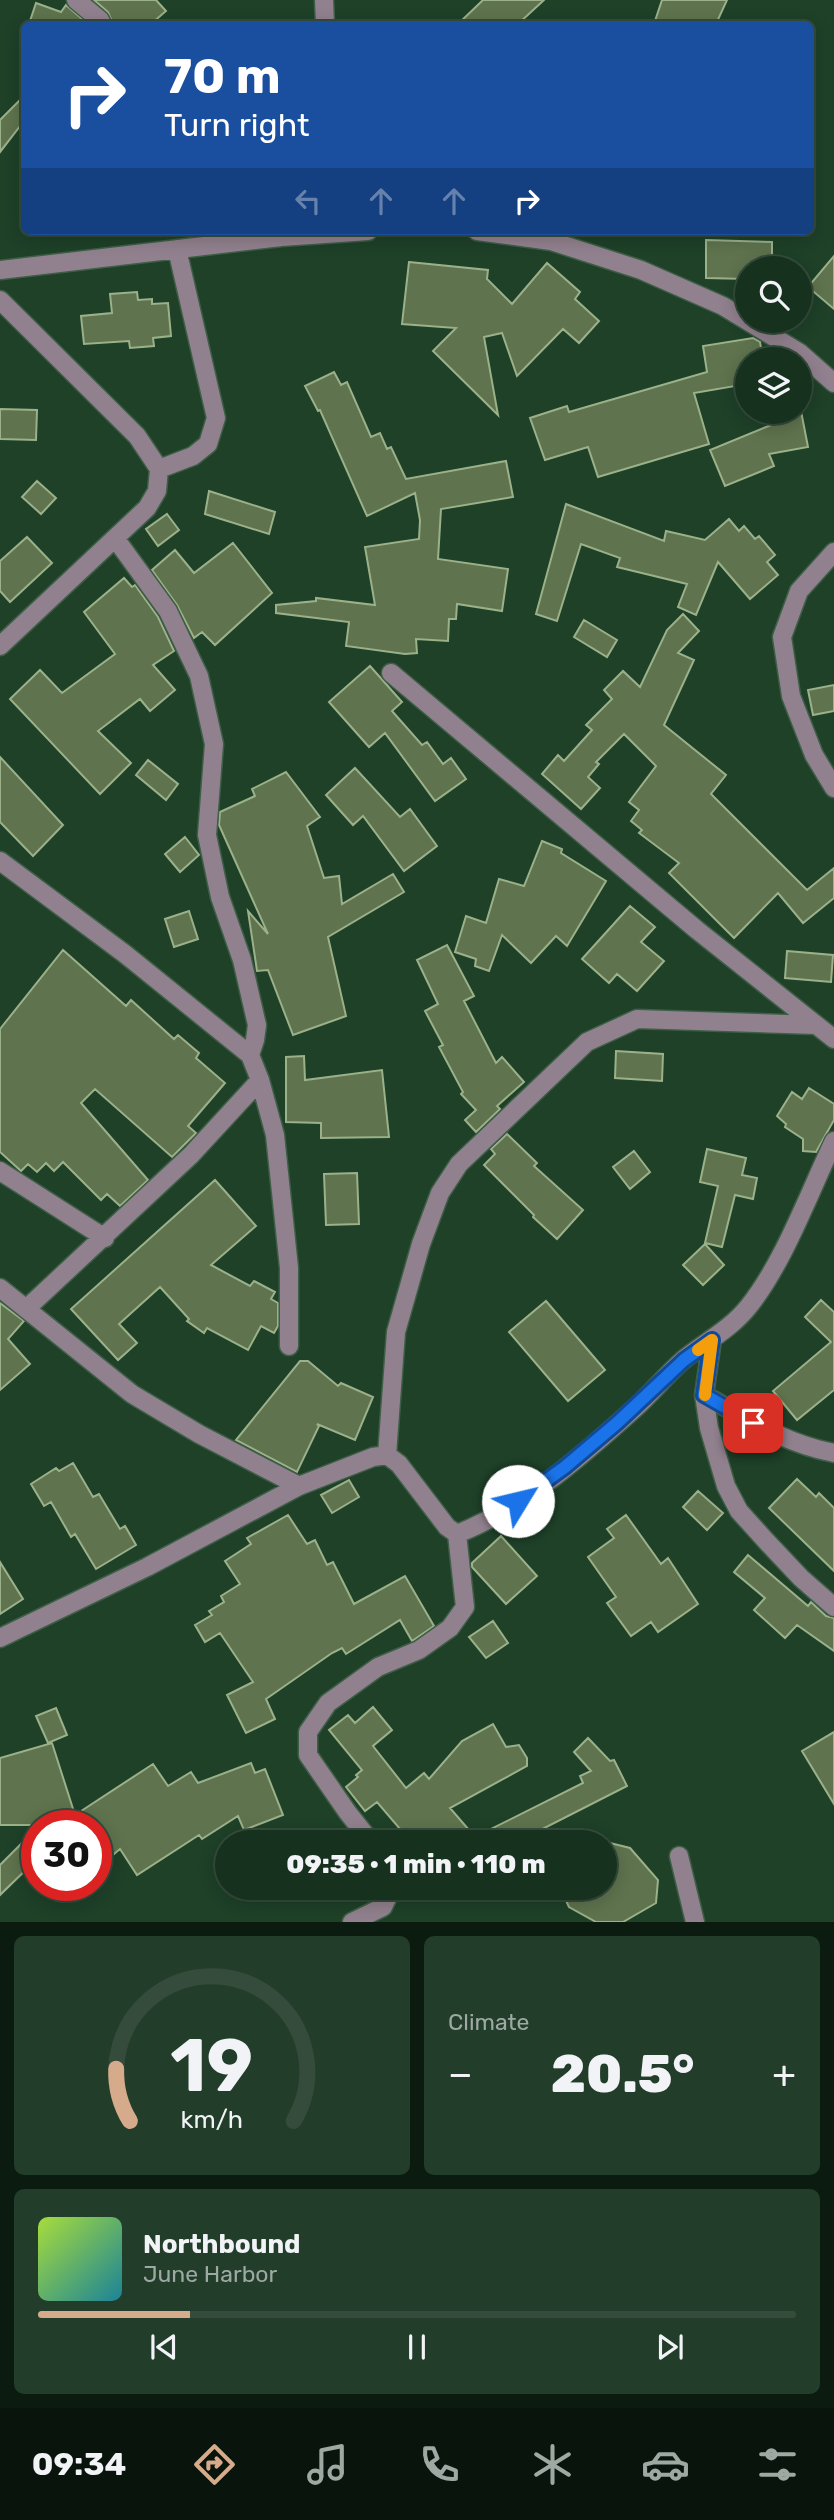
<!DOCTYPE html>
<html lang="en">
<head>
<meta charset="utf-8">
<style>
  body { margin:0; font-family:Rubik,sans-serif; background:#233d2b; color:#f1f3f6; height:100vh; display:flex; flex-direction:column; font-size:26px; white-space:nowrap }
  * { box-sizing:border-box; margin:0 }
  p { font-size:23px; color:#9ea9a4 }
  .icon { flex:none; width:38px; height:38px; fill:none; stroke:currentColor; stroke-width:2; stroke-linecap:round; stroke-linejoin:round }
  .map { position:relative; height:1922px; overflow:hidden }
  .details { display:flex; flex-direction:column; gap:14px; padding:14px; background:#0c1b10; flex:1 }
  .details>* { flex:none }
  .guide { position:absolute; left:21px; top:21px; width:793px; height:214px; border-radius:10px; box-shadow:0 4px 18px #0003,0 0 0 2px #354c3c; background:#1a4fa0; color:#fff; overflow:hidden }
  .controls { position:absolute; left:735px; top:256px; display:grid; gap:14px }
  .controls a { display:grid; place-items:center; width:77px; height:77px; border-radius:50%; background:#16311e; box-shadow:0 4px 18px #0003,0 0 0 2px #354c3c; font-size:35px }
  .speed { position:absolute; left:21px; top:1810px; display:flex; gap:14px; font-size:35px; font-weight:700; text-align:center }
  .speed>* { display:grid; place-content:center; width:91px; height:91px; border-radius:50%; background:#16311e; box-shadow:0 4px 18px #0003,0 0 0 2px #354c3c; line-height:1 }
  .speed .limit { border:10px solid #d22; background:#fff; color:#111 }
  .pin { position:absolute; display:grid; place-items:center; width:60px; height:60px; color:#fff; margin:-30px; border-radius:14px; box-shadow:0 4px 10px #0006 }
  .me { position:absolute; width:77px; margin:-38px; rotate:54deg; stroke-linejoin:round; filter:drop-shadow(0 0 5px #0008) }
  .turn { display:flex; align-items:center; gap:24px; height:147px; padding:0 28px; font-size:32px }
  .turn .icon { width:91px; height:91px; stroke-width:2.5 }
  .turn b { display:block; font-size:49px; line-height:60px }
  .lanes { display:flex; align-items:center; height:66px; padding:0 28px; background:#0003; justify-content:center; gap:35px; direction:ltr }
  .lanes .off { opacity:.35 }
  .big { font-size:52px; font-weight:800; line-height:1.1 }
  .details .tile { flex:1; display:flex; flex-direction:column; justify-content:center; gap:10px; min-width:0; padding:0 24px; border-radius:10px; background:#233d2b }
  .details .dial { align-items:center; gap:0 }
  .dial svg { height:182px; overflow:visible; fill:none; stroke:#354c3c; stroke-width:7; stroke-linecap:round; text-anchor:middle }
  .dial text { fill:#f1f3f6; stroke:none }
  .song { display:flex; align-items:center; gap:21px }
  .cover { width:84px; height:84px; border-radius:10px; background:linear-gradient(135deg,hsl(80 70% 55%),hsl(190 70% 35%)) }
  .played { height:7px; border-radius:4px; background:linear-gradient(90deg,#d6ab8b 20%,#354c3c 20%) }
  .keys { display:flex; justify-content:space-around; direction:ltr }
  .heat { display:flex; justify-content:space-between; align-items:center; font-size:38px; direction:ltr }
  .details .tiles { flex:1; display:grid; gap:14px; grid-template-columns:1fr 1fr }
  .tile:last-child { grid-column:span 2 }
  .trip { position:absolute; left:215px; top:1830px; width:402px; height:70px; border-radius:35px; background:#16311e; box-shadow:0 4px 18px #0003,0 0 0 2px #354c3c; font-weight:800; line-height:70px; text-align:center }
  .menu { display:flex; height:112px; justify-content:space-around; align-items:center; background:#09140c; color:#9ea9a4 }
  .menu .icon { width:49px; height:49px }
  .menu .selected { color:#d6ab8b }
  .menu b { font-size:32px; color:#f1f3f6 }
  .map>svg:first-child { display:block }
  .building { fill:#5f734e; stroke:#9bb18a; stroke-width:2 }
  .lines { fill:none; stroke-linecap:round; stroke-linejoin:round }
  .minor-casing { stroke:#3e5e47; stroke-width:21 }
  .minor { stroke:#91818e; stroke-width:18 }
  .route-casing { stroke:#114b97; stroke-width:18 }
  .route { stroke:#1a73e8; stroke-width:12 }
  .slow { stroke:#f59e0b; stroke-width:12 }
</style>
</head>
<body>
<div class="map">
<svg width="834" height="1922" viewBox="0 0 834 1922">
  <rect width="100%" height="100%" fill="#1e4128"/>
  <!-- building -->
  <path class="building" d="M94,0H156L166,11L151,24H113L108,12Z
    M483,0H544L518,24H458Z
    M662,0H727L716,24H654Z
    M36,3L61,12L66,5L88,24H29Z
    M24,96V121L0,152V120Z
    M706,240L772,242V268H747V279L706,278Z
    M834,256V309L808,287Z
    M409,262L488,270L487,279L512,304L547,263L580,292L575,299L599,321L579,343L563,329L517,376L502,333L484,337L498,415L433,351L456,328L402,324Z
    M137,292L138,300L152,299V304L168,303L171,336L153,338L154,346L130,348L129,341L84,344L81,316L112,313L110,294Z
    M753,338L760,342L763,359H747V384L694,393L709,444L598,477L588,447L545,460L530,418L567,406L569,412L707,372L703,346Z
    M334,372L341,385L347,382L371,437L380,433L387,449L391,447L406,479L506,461L513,497L441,509L438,559L508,569L502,611L457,604L456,619H449L448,641L416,639L417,653L405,654L346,646L349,622L276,613V605L316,601V598L375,605L365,547L419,539L420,520L415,493L367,516L320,410L318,411L305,386Z
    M0,409L37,410L36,440L0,439Z
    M801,411L808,447L769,454L774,466L725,486L710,450L771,425L770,417Z
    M37,481L56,498L41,514L22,497Z
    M209,491L275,512L269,534L205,514Z
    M566,504L664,541L666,531L705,540L729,519L739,531L744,526L755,539L759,536L775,555L767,562L778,575L750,599L718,562L696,615L678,607L687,584L617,567L620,558L581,544L557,621L536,614Z
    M167,514L179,530L158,546L146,529Z
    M27,537L52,563L10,602L0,591V561Z
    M233,543L272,593L215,645L202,632L194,638L177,605L152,570L175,550L194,573Z
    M124,578L132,587L135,585L158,617L174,651L153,665L175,690L150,711L140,699L98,731L131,763L100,794L10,699L40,670L62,693L115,654L84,612Z
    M683,614L699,631L678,653L694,660L664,725L726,775L711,794L807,890L834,868V898L803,923L778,893L734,938L669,873L679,863L639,833L642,830L631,821L639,810L629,802L656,766L624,734L596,762L599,764L588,777L600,788L581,809L542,774L558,755L564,761L592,730L586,725L612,699L604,690L623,671L640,687L667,630Z
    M584,620L617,640L607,657L574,637Z
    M370,666L402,702L392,711L422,745L427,742L443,764L451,758L466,779L435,801L385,733L369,747L329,702Z
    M834,685V711L813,715L808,690Z
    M0,757L63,825L33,856L0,822Z
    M148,760L178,784L166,800L136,775Z
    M355,768L400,817L410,809L437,846L404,871L363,816L353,825L326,795Z
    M286,772L320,817L307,826L324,878L339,876L342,904L393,874L404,892L328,937L346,1016L293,1035L268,970L257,971L248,911L268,934L219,825L220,812L255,796L252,789Z
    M185,837L199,855L180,872L165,854Z
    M542,841L562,849L561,853L606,881L567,946L556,936L531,963L502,935L489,971L475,966L476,959L455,952L466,916L486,923L499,879L524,886Z
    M630,906L655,927L641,942L664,961L637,991L617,974L609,983L582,959Z
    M189,911L198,939L174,947L165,919Z
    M447,945L474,996L464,1001L496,1063L502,1057L524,1082L497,1106L500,1109L476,1132L465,1120L476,1110L461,1094L463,1092L439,1047L443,1045L425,1011L438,1004L417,960Z
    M63,950L126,1006L131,1000L174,1039L178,1035L199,1053L196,1058L225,1083L188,1126L196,1133L172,1157L95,1089L81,1103L148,1180L120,1206L107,1194L101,1200L63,1162L54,1171L46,1163L37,1172L28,1164L21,1171L0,1152V1029Z
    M787,951L833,955L831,982L785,978Z
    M616,1051L663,1054L662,1081L615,1078Z
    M304,1056L305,1080L382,1070L389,1137L321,1138V1123L286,1122V1057Z
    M809,1088L834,1104V1120L816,1152L803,1151V1139L785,1127L786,1124L777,1116L792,1092L802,1099Z
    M507,1134L537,1163L534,1166L583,1210L557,1239L533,1217L534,1215L484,1165L495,1154L491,1149Z
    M707,1149L746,1158L742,1175L757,1178L753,1199L735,1195L722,1247L705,1243L718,1186L700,1182Z
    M634,1151L650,1172L630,1189L613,1167Z
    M357,1173L359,1224L326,1225L324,1174Z
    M215,1180L256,1226L211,1265L250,1286L254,1281L275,1292L271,1299L278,1303V1326L274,1333L261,1326L248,1350L207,1328L204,1333L187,1321L189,1319L160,1287L119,1324L137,1343L118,1360L71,1309Z
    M705,1244L724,1265L703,1285L683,1265Z
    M821,1300L834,1312V1390L797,1420L773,1391L831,1342L805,1317Z
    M546,1301L605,1370L568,1401L509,1332Z
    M0,1303L24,1321L8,1339L30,1364L0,1390Z
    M300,1361H308L338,1386L341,1383L373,1397L355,1440L317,1424L319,1426L297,1472L236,1440Z
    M73,1463L93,1497L99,1494L120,1529L125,1526L136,1545L96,1569L75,1534L71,1537L51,1502L44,1506L31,1484L56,1468L59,1471Z
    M797,1479L816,1497L819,1493L834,1508V1571L769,1508Z
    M349,1480L359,1497L332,1513L321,1495Z
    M698,1491L723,1513L707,1530L683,1507Z
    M288,1515L307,1544L315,1540L327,1565L333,1562L354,1604L405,1576L434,1626L412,1641L400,1620L346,1654L342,1648L332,1653L266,1699L275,1719L246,1733L227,1695L253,1682L220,1633L205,1642L195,1625L212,1615L209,1611L224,1602L221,1596L240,1584L225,1561L251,1544L247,1538Z
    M626,1515L661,1564L668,1558L698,1604L658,1632L651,1622L631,1636L607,1603L616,1597L588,1557L614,1538L607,1529Z
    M501,1536L537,1576L506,1604L472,1567V1563Z
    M748,1555L808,1606L811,1602L826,1616L834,1618V1651L797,1625L785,1638L754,1610L765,1598L734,1572Z
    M0,1562L23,1599L0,1614Z
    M493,1621L508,1643L486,1658L469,1637Z
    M373,1707L392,1730L373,1746L406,1788L424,1773L429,1779L462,1741L493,1724L506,1747L519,1745L527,1758V1766L450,1808L475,1837L583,1783L580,1776L591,1771L574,1752L588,1738L610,1761L614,1760L627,1786L515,1843H412L377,1802L365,1811L346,1787L358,1777L356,1775L362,1770L329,1730L348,1715L355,1723Z
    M56,1708L67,1735L48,1743L36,1716Z
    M834,1732V1804L802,1751Z
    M52,1743L75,1815L153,1764L168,1786L191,1772L198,1783L251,1763L255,1773L265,1769L283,1815L244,1830L238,1816L202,1839L199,1835L137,1875L120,1849L96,1869V1825H0V1758Z
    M37,1828V1859L0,1895V1865Z
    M606,1842L630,1848L658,1880L656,1903L623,1922H596L569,1907L560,1888H606Z"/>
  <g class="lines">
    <!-- minor casing -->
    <g class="minor-casing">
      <path id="minor" d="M76,0L100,20L102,24
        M324,0L325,24
        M477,231L551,241L641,270L723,306L800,353L834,383
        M0,270L281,237L368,231
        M0,300L137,436L159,469L157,491L147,508L0,646
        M159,469L193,456L208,444L216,418L177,249
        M115,538L168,611L199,676L214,744L207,835L220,897L242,960L257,1025L255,1040L250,1055
        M834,552L799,591L782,637L791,696L814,755L834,788
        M391,673L697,930L834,1039
        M0,861L125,954L250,1055L260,1080L275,1135L289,1268V1346
        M0,1171L105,1238
        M0,1288L132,1394L199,1434L299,1486
        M26,1309L191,1155L260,1080
        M712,1340L704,1395L709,1428L726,1486L739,1511L767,1542L801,1578L834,1607
        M704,1395C747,1419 786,1444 834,1453
        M387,1455L396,1332L421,1244L440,1193L459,1164L587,1042L637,1019L816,1025
        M0,1638L147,1567L299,1486L373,1457L387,1455L399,1464L447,1527L457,1534C523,1508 582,1456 634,1409C651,1394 666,1375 683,1360C705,1342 731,1329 749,1306C784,1262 809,1193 834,1141
        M372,1843L348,1813L308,1755V1732L328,1703L378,1667L419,1650L450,1628L465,1607L457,1534
        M679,1856L695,1922
        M352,1922L383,1907L392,1888"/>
    </g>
    <!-- minor -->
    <use href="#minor" class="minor"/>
  </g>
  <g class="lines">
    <!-- route casing -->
    <g class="route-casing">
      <path id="route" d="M518,1501L565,1467L617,1423L684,1360L712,1340L704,1395L753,1423"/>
    </g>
    <!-- route -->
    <use href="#route" class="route"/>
    <!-- slow -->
    <path class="slow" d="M698,1350L712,1340L705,1395"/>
  </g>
</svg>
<div class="controls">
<a><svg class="icon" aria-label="search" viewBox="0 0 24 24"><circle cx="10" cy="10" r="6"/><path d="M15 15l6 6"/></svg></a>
<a><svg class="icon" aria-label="layers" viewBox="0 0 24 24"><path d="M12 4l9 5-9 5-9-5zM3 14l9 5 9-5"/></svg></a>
</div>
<div class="speed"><div class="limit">30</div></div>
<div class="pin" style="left:753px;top:1423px;background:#d93025"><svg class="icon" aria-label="arrive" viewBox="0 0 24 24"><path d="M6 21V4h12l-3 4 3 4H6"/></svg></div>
<svg class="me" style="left:518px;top:1501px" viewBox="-20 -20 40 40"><circle r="19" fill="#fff"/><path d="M0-13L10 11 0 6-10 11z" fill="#1a73e8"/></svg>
<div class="trip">09:35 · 1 min · 110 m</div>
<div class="guide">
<div class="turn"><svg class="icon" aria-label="right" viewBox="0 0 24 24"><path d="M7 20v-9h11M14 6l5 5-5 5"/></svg><div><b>70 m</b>Turn right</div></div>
<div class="lanes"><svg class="icon off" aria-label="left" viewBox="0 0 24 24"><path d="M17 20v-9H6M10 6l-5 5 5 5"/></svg><svg class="icon off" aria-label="ahead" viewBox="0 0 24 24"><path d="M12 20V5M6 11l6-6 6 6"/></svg><svg class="icon off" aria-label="ahead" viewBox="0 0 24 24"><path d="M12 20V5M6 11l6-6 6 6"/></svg><svg class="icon" aria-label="right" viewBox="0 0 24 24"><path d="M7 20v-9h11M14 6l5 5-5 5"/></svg></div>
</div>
</div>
<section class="details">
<div class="tiles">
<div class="tile dial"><svg viewBox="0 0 100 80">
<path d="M14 69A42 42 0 1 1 86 69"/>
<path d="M14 69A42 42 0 0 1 8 46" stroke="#d6ab8b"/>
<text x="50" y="56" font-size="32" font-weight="700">19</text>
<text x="50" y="72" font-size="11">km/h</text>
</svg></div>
<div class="tile"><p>Climate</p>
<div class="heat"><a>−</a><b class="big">20.5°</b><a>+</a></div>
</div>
<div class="tile">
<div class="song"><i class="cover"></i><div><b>Northbound</b><p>June Harbor</p></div></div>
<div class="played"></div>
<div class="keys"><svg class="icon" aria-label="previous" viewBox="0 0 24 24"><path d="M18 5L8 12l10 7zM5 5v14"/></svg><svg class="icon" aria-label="pause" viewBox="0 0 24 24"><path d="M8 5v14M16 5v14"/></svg><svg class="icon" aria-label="next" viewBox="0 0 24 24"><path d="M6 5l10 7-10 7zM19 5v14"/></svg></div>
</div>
</div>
</section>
<nav class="menu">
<b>09:34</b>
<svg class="icon selected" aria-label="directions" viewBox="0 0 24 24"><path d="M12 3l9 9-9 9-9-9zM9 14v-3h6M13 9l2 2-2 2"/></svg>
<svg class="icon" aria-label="music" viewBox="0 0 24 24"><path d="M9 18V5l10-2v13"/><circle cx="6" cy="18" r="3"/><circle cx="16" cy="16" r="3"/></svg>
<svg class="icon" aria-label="phone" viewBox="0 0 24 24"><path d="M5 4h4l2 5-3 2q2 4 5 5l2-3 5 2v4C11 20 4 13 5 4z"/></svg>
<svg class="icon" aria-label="climate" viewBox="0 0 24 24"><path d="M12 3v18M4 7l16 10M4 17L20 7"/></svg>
<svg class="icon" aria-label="car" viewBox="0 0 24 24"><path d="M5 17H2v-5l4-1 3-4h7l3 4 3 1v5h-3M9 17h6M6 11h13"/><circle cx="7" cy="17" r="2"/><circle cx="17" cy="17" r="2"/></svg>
<svg class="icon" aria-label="filters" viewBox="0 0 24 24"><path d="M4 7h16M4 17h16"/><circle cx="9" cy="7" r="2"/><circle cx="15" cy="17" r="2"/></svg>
</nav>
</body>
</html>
